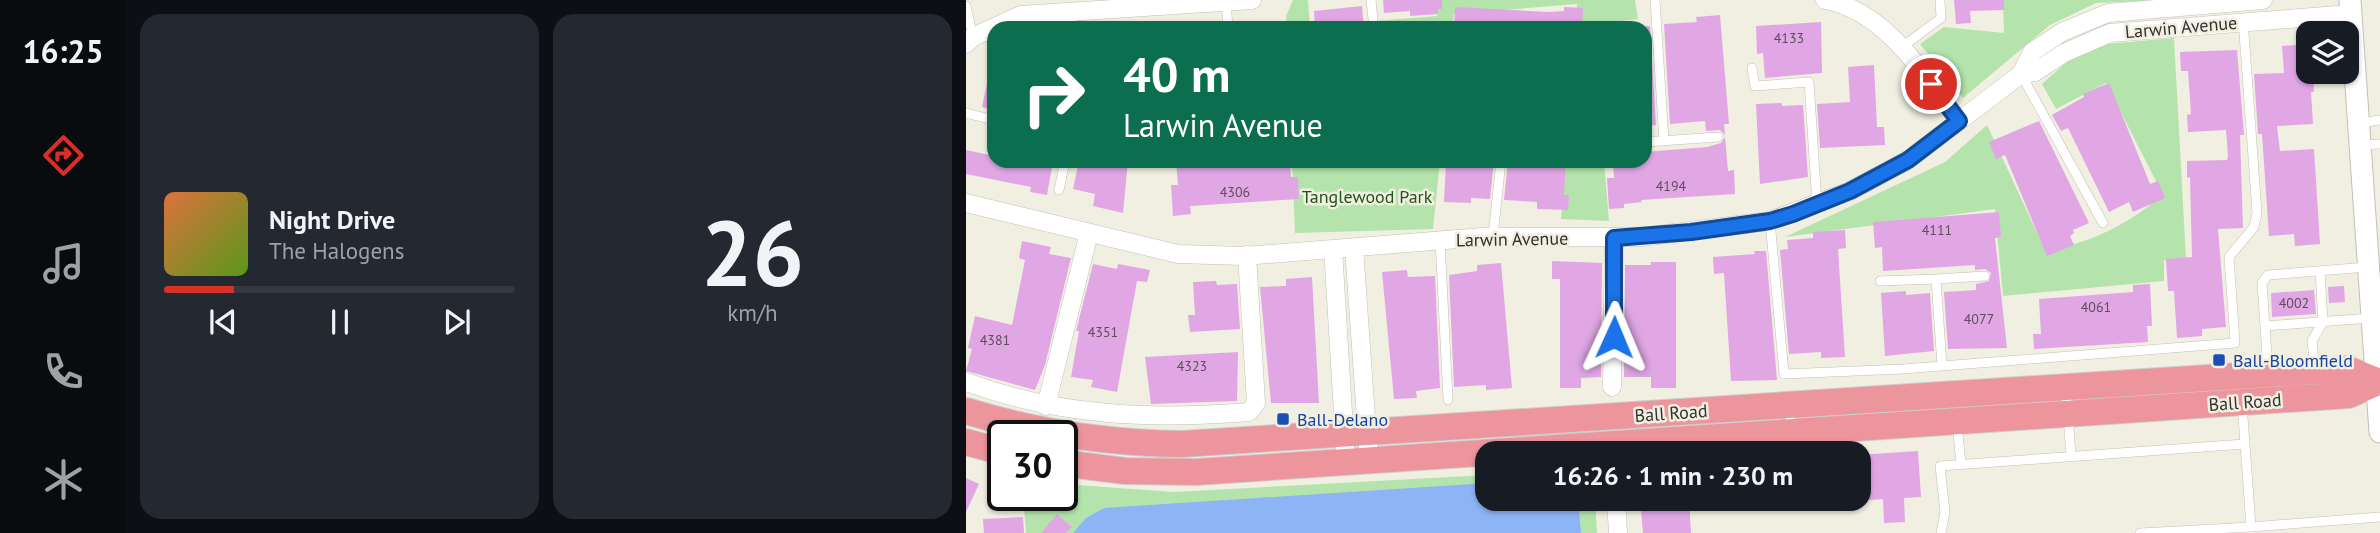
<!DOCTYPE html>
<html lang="en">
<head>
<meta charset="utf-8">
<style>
  body { margin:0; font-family:"PT Sans",sans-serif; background:#242831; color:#f1f3f6; height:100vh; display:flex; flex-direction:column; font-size:26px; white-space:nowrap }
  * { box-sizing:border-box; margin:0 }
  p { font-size:23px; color:#9ea1a6 }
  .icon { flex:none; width:38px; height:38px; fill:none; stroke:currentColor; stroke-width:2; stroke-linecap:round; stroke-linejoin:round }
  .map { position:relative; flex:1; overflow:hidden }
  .drawer { display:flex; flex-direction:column; gap:14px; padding:14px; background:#0d0f14; width:840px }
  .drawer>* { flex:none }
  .guide { position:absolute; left:21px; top:21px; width:665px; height:147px; border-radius:21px; box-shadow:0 2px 5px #0004; background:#0b6e4f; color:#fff; overflow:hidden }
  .tools { position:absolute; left:1330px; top:21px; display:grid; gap:14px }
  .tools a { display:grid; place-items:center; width:63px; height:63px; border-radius:14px; background:#171b24; box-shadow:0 2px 5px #0004; font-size:35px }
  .speed { position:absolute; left:21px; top:420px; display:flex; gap:14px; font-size:35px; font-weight:700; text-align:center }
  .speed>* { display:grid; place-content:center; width:91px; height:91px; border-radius:50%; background:#171b24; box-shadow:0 2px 5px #0004; line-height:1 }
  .speed .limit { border:4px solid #111; border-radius:10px; background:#fff; color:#111 }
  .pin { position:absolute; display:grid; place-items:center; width:60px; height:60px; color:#fff; margin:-30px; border:4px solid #fff; border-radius:50%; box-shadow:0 2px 7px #0007 }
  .me { position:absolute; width:77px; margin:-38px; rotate:1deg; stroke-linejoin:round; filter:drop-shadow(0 0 5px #0008) }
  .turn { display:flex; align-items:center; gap:24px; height:147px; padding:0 21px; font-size:32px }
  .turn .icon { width:91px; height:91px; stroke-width:2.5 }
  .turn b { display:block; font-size:49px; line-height:60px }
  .drawer .widget { flex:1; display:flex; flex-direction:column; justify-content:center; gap:10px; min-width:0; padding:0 24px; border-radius:21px; background:#242831 }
  .drawer .dial { align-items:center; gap:0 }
  .dial b { font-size:91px; line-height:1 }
  .song { display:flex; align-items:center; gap:21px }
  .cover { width:84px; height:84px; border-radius:10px; background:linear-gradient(135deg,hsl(20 70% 55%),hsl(90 70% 35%)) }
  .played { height:7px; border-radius:4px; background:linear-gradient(90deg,#d93025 20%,#363941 20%) }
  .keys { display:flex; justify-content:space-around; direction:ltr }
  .drawer .tiles { flex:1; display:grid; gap:14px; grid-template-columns:repeat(2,1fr) }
  .trip { position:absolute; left:509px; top:441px; width:396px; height:70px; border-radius:21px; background:#171b24; box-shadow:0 2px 5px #0004; font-weight:700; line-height:70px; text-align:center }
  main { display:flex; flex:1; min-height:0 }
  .tab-bar { display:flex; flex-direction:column; width:126px; justify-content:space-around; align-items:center; background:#090b0e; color:#9ea1a6 }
  .tab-bar .icon { width:49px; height:49px }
  .tab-bar .selected { color:#d93025 }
  .tab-bar b { font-size:32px; color:#f1f3f6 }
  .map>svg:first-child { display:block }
  .green { fill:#b4e4ac }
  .water { fill:#8db4f5 }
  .building { fill:#e0a7e4 }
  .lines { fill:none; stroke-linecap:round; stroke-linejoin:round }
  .service-casing { stroke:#c2c0b4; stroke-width:10 }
  .minor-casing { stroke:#c2c0b4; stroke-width:19 }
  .tertiary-casing { stroke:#c2c0b4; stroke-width:23 }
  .primary-casing { stroke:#cececd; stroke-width:28 }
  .service { stroke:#fff; stroke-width:9 }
  .minor { stroke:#fff; stroke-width:18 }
  .tertiary { stroke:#fff; stroke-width:21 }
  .primary { stroke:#ec959c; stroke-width:26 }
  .route-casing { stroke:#114b97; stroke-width:18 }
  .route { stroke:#1a73e8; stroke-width:12 }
  .transit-dot { fill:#1a4fb4; stroke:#f1efe2; stroke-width:2.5 }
  .labels { text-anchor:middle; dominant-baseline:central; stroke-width:5; stroke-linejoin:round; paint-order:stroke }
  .number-label { font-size:14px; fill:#5e4e5b }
  .street-label { font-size:18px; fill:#32312d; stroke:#f1efe2 }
  .park-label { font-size:18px; fill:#205417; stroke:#f1efe2 }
  .transit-label { font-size:18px; fill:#164399; stroke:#f1efe2; text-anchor:start }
</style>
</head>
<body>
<main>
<nav class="tab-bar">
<b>16:25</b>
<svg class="icon selected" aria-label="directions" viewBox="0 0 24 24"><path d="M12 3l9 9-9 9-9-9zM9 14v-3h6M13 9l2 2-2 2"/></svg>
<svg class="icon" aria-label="music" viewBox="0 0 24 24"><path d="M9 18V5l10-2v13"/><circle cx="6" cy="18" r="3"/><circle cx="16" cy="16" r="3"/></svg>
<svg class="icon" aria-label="phone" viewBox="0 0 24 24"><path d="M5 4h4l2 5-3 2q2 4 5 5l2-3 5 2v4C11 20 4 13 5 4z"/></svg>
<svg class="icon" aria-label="climate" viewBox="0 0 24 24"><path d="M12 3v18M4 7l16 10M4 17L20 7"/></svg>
</nav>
<section class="drawer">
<div class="tiles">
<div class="widget">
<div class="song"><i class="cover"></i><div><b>Night Drive</b><p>The Halogens</p></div></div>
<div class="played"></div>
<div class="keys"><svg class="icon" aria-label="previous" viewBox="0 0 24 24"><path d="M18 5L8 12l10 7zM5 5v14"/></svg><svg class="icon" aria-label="pause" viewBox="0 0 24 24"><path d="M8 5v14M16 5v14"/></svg><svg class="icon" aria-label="next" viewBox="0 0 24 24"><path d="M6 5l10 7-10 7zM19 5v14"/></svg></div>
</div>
<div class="widget dial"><b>26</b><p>km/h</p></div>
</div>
</section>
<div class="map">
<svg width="1414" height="533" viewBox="0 0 1414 533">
  <rect width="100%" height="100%" fill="#f1efe2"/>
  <!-- green -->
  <path class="green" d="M327,0H342L344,28H321L320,16Z
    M470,0H669L672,19L627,24V28H609L611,4L488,14L486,28H398V22L471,16Z
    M1037,0H1198L1130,3L1084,25L997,98L954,44L978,27L1038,33Z
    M1208,38L1220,259L1198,260V281L1037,296L1029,209L819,237L979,162L1021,125L1080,252C1131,239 1156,228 1197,195L1140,83L1090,109L1076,84L1104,59L1141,44Z
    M326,161H474L467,229L329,233Z
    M600,161H638L643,221L595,219Z
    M521,475L522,499H629L631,533H60L57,495H96V484L208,492Z"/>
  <!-- water -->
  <path class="water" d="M521,483L522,499H612L615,533H107L120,518L138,508Z"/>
  <!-- building -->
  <path class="building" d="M417,0H476V9H472V14L444,16V11L418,13Z
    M988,0H1038V10L1004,11L1005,23L990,24Z
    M396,6L398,28H349L348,11Z
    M489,7L583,12L598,11V7L617,8L616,28H488Z
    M754,15L763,124H758L759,135L754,130L740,131L739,121L704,124L698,24L731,22L730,17Z
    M855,22L856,73L799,78L797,53L791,54L790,26Z
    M679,26H684L690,125L679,126Z
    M1342,44V72H1347L1348,92H1345L1347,124L1311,126L1314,151L1348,149L1354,244L1329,246L1328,234L1303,236L1296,134H1292L1288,74L1318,73L1316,46Z
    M1271,50L1278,135H1274L1277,228L1252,229L1260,327L1236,329V336L1211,338L1208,291H1202L1200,259L1226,257L1224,177L1221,178V161L1261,160L1262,156L1260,130L1222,132L1221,115L1225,114L1222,71H1215L1214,52Z
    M908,65L911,127H918L919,145L854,148L851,104L884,102L882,67Z
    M23,74H28V110L16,107Z
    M1143,83L1184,184L1192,181L1199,198L1167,212L1163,202L1143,212L1102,128L1095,131L1086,115L1118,97L1117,94Z
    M816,103V106L837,105L842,177L794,184L790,104Z
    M1073,121L1123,223L1107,230L1108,233L1104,236L1108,245L1081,256L1039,155L1030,159L1023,142Z
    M759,137L762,171L768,170L769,194L675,200L676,202L658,204V208L643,209L641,178H648L647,161H679V152L741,147L755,143Z
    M0,150L28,156V161H55L86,167L81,195L64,192L65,187L0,174Z
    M113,161H162L157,213L127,206L129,194L107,189Z
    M210,161H324L325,177H332L333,199L224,206L225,214L207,216L205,185H212Z
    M480,161H528L524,199L505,198V203L478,202Z
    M542,161H600L598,195H603L602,210L571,209V202L538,200Z
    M1033,212L1035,237L1029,238L1041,348L982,349L978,292L1010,290V284L1023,281L1025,273L1019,269L1009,270V265L917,271L916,247L909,248L907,222Z
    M879,230L880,248L872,249L879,357L855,358V352L823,354L814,250L822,249L821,240L847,238V232Z
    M56,241L85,247L83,254L105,258L79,365L69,390L0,371L6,349L2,348L9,316L46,325L59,260L53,258Z
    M788,251H800L811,380L765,381L758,273L748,274L747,257L789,254Z
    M586,261L636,263L635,377L615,378V388H594V279H586Z
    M685,262H710V388H685V377H658L659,265H685Z
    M535,263L546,388L520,390V385L488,387L483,275L511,271V265Z
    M127,264L151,269L152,264L184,270L181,282L171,281L151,392L125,387L127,380L105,377L113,331H110Z
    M441,270L442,277L469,276L474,388L450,391L451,398L428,399L416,272Z
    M346,277L353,403H305L294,287L320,286V279Z
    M250,281L251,285L271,284L274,329L224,332L222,315H229L227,282Z
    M1184,284L1186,326H1181L1182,342L1068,349L1067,334H1075L1073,299L1167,292V285Z
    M1378,286L1379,302L1363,303L1362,287Z
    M1348,290L1350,314L1306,317L1305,293Z
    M940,291V295L964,293L968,351L919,356L915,293Z
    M272,352L271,401L185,404L179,357Z
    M952,451L955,497L938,498L939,522L918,523L917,499L892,501V455Z
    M0,478L13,484L0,512Z
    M674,499H723L725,533H677Z
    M91,514L106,527L100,533H75Z
    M57,517L58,533H18L17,519Z"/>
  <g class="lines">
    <!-- service casing -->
    <g class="service-casing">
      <path id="service" d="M260,0L262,28
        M405,0L407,19
        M689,0L698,141
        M0,6L7,37
        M105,12L107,28
        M936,47L975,18L974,0
        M786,68L789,86L843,82L851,204
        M1055,74L1137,223
        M0,113L28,120
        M1394,123L1414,120
        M679,142L752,137
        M1395,145L1414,144
        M93,190L99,161
        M804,221L818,374L937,369L1269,343L1263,257L1288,227L1291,213L1277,19
        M527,236L535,161
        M474,240L482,400
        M914,281L970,279
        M1299,326L1404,318
        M976,366L970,279L1019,276
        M1349,368L1346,341L1357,322L1354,271
        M1302,370L1296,283L1302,275L1402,267
        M1100,388L1105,456
        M1276,404L1279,444
        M823,406L827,453
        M991,424L995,464
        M1285,527L1414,517
        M975,533L979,512L974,466L1279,444L1285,527L1174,533"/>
    </g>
    <!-- minor casing -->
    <g class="minor-casing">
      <path id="minor" d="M859,0C920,11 958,75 993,121
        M0,44L7,37L55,15L286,0
        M1055,74L1069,72L1098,53L1144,33L1385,14
        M0,203L212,254L278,256L517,237H676L804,221L884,191L942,160L1055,74L1066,52L1096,32L1142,13L1297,0
        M388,248L403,460
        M367,249L380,462
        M0,382C93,416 185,420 283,412L290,403L281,255
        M646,387L648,238
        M80,406L123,233
        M650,499L652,533"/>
    </g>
    <!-- tertiary casing -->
    <g class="tertiary-casing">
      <path id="tertiary" d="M1384,0L1414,432"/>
    </g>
    <!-- primary casing -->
    <g class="primary-casing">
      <path id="primary" d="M0,411C72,433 141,443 216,444L1381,369L1411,381
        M0,442L37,452
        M96,463L159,471L230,472L1383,395L1414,381"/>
    </g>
    <!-- service -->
    <use href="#service" class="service"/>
    <!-- minor -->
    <use href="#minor" class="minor"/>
    <!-- tertiary -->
    <use href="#tertiary" class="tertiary"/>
    <!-- primary -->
    <use href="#primary" class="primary"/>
  </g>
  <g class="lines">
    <!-- route casing -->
    <g class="route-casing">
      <path id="route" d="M648,337V238L725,232L804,221L827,214L884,191L942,160L993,121L965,84"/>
    </g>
    <!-- route -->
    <use href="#route" class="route"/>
  </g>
  <!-- markers -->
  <g class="transit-dot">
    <rect x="1246" y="353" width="14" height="14" rx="3.5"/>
    <rect x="310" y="412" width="14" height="14" rx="3.5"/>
  </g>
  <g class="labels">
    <!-- number labels -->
    <g class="number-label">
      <text x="823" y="38">4133</text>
      <text x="705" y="186">4194</text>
      <text x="269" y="192">4306</text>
      <text x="971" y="230">4111</text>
      <text x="1328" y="303">4002</text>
      <text x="1130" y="307">4061</text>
      <text x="1013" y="319">4077</text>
      <text x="137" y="332">4351</text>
      <text x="29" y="340">4381</text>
      <text x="226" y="366">4323</text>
    </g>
    <!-- street labels -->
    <g class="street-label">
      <text transform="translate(1215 27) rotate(-5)">Larwin Avenue</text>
      <text transform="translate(546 239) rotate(-1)">Larwin Avenue</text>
      <text transform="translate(1279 402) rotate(-4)">Ball Road</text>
      <text transform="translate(705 413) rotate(-4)">Ball Road</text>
    </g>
    <!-- park labels -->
    <g class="park-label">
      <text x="401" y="196">Tanglewood Park</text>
    </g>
    <!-- transit labels -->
    <g class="transit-label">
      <text x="1267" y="360">Ball-Bloomfield</text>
      <text x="331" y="419">Ball-Delano</text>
    </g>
  </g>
</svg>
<div class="tools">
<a><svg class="icon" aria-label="layers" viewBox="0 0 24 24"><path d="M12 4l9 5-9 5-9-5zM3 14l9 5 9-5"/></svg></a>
</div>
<div class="speed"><div class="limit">30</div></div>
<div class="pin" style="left:965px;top:84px;background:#d93025"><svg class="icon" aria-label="arrive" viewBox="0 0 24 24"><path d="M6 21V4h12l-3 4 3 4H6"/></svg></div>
<svg class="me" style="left:648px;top:337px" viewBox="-20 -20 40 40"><path d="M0-17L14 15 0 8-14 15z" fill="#1a73e8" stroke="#fff" stroke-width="4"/></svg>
<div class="trip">16:26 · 1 min · 230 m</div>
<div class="guide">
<div class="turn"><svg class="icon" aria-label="right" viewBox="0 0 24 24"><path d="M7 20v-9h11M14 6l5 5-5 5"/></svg><div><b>40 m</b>Larwin Avenue</div></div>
</div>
</div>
</main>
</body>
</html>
